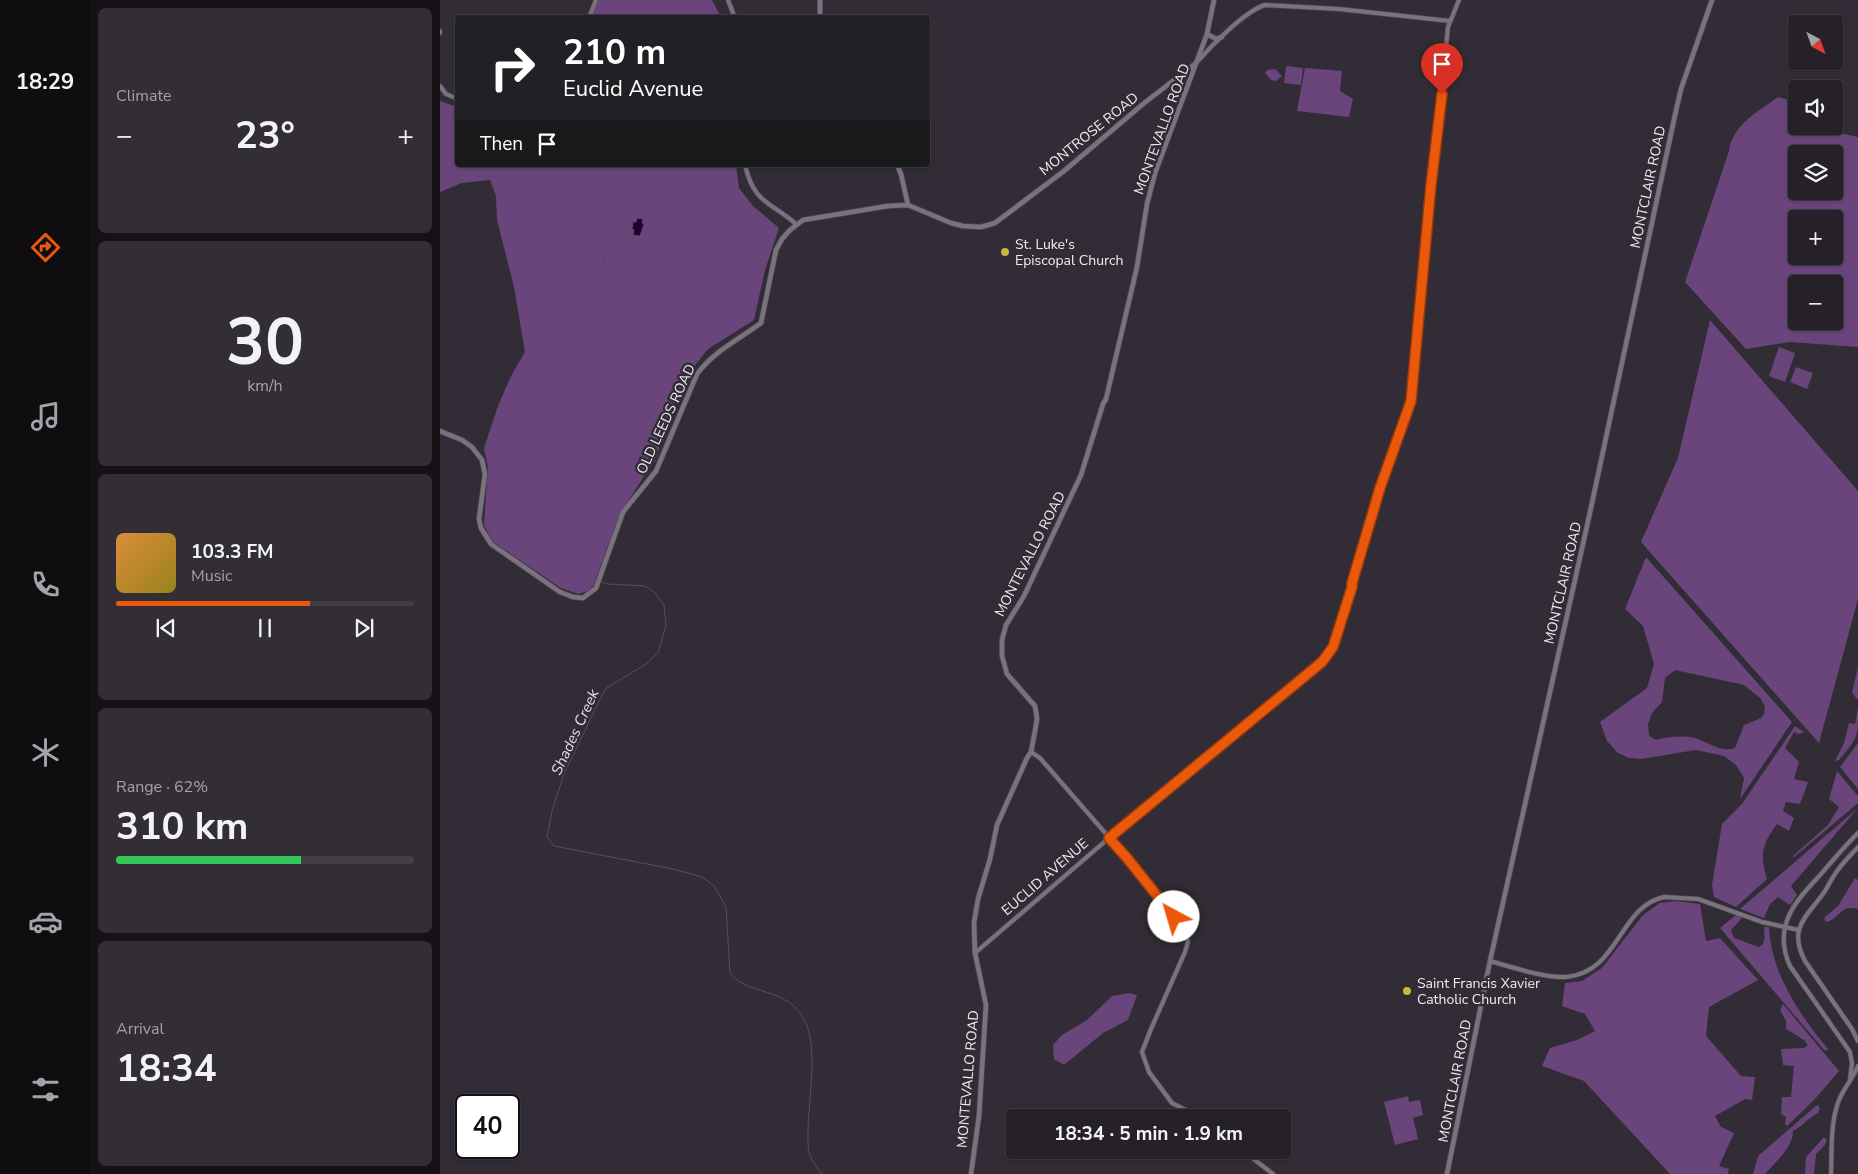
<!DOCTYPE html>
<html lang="en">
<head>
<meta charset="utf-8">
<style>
  body { margin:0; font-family:"Nunito Sans",sans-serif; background:#322e34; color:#f1f3f6; height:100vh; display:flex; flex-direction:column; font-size:19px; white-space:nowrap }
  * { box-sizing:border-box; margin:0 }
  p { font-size:16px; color:#a4a3a8 }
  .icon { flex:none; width:28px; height:28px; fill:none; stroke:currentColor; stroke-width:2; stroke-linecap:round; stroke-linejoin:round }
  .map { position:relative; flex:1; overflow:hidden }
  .sheet { display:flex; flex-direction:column; gap:8px; padding:8px; background:#151216; width:350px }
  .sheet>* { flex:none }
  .guide { position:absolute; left:15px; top:15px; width:475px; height:152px; border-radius:5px; box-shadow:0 1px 4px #0004,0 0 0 1px #423e45; background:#202124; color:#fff; overflow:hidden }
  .needle { width:32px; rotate:139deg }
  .buttons { position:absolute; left:1348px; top:15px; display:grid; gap:10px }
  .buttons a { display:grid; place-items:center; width:55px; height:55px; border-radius:5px; background:#262128; box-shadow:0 1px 4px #0004,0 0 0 1px #423e45; font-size:25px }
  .speed { position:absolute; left:15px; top:1094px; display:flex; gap:10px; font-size:25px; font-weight:700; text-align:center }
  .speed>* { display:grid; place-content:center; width:65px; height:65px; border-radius:50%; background:#262128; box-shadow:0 1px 4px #0004,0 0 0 1px #423e45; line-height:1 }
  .speed .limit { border:2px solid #111; border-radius:8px; background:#fff; color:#111 }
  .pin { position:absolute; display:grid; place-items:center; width:42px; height:42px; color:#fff; margin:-51px -21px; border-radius:50% 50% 50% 0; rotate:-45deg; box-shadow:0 0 5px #0007 }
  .pin .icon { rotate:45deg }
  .me { position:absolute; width:55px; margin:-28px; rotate:321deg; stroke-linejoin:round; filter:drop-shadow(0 0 4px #0008) }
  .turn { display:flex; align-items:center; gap:18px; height:105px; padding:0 25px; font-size:22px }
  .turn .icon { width:65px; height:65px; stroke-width:2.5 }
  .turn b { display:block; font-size:35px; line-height:42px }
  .then { display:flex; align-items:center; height:48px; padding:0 25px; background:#0003; gap:10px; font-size:19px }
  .big { font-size:38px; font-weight:700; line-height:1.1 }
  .sheet .tile { flex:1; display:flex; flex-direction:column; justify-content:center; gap:8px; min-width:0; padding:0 18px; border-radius:8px; background:#322e34 }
  .sheet .dial { align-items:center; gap:0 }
  .dial b { font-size:65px; line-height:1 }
  .song { display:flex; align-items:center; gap:15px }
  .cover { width:60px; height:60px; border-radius:8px; background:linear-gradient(135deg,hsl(30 70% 55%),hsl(50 70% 35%)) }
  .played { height:5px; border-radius:2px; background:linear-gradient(90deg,#ea580c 65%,#423e45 65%) }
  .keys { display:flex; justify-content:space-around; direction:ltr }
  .heat { display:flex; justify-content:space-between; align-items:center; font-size:28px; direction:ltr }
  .charge { height:8px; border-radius:4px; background:linear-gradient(90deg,#34c759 62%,#423e45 0) }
  .trip { position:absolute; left:566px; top:1109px; width:285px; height:50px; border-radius:5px; background:#262128; box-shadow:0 1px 4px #0004,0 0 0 1px #423e45; font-weight:700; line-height:50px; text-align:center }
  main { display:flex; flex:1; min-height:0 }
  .dock { display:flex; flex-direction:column; width:90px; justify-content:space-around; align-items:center; background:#0f0d10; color:#a4a3a8 }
  .dock .icon { width:35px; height:35px }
  .dock .selected { color:#ea580c }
  .dock b { font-size:22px; color:#f1f3f6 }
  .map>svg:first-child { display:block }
  .green { fill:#69457b; fill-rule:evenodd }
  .water { fill:#220030; stroke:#60476a }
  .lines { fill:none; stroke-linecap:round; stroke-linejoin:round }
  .stream { stroke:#60476a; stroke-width:1 }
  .tertiary-casing { stroke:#4d4850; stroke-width:5.5 }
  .secondary-casing { stroke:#4d4850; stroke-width:6 }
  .tertiary { stroke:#7a727e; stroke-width:4 }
  .secondary { stroke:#7a727e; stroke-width:4.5 }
  .route-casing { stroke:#983908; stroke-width:12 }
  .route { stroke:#ea580c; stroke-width:9 }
  .poi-dot { fill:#c7bb3c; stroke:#322c36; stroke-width:2 }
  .labels { text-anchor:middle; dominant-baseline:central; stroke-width:5; stroke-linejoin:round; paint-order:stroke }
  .street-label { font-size:14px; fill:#f0ecf2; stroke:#322c36 }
  .poi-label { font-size:14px; fill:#f0ecf2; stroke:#322c36; text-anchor:start }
  .water-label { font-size:15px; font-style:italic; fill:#efd5fd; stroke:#322c36 }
</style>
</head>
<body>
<main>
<nav class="dock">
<b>18:29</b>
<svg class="icon selected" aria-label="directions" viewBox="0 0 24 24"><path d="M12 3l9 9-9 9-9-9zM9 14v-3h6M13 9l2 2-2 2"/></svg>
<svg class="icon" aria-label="music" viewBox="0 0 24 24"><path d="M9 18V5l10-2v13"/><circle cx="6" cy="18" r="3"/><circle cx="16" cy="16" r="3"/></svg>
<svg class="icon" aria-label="phone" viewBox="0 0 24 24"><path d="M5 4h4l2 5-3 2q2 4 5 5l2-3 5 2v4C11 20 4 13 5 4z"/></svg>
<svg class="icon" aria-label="climate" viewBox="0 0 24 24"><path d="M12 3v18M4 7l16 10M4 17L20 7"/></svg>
<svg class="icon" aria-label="car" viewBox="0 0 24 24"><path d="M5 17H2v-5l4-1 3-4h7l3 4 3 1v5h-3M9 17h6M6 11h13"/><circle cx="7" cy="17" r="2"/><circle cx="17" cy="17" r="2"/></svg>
<svg class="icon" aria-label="filters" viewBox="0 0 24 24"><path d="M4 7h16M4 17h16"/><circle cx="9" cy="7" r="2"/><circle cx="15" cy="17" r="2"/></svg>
</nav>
<section class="sheet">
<div class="tile"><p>Climate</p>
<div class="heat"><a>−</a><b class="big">23°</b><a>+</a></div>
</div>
<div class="tile dial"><b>30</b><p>km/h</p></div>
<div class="tile">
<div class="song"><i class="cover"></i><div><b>103.3 FM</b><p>Music</p></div></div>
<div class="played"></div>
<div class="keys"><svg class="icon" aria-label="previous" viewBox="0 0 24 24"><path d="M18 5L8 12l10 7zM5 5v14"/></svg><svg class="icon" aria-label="pause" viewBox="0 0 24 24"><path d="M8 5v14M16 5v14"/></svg><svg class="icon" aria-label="next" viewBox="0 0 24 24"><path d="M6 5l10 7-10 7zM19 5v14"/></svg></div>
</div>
<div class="tile"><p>Range · 62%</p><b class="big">310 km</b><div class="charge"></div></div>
<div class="tile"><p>Arrival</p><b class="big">18:34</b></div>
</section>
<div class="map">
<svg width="1418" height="1174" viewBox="0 0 1418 1174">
  <rect width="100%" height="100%" fill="#322c36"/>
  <!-- green -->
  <path class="green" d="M158,0H272L281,17L151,18Z
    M846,66L863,68L861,85L844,83Z
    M865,68L902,71L900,91L913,99L909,117L857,111Z
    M835,69L842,76L836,81L831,80L825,73L827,70Z
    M1338,97L1356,102V126L1394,125L1404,134L1418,137V347L1350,342L1306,349L1245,282L1289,151C1293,124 1318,112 1338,97ZM1356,154H1394V191H1356ZM1356,219H1394V256H1356ZM1356,284H1394V321H1356Z
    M0,101L17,107L18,165H296L299,188L313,206L339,228L325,270L314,320L268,349L256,364L229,418L215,461L208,470L187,503L169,543L154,585L148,591L138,594L121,588L52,541L44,525L48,467L44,448L58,406L71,376L85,352L74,287L57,220L56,196L50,180L22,183L0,192Z
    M1270,320L1418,491V599L1379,743L1201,542L1238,458Z
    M1339,347L1355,353L1345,382L1329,376Z
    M1356,367L1373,373L1367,389L1350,382Z
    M1206,557L1352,722L1300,799L1304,778L1296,765L1284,756L1256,750L1201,759L1189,758L1178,753L1167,741L1160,722L1207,688L1214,664L1203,626L1185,609ZM1235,670L1304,685L1320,698L1325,706L1324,714L1321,718L1304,725L1295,748C1281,753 1268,742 1255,738C1241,735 1228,737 1216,740L1209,736L1208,724L1212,713L1222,702L1225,678Z
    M1418,667V700L1412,693Z
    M1418,708C1418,738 1418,737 1399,760L1395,761L1404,743L1409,723L1415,724Z
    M1355,726L1364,732L1359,734L1354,732L1345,748L1359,762L1354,779L1368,782L1360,804L1346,802L1343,811L1354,818L1349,831L1337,824C1321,846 1320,854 1327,879L1296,907L1274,897L1272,885L1282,824L1302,804Z
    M1418,743V789L1400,767Z
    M1397,771L1418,796V803L1353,858V856L1388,825L1399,807L1389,799Z
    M1418,808L1351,886L1357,895L1350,905L1338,897L1330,904L1324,918L1300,909Z
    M1415,878L1418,880V909C1400,904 1400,919 1386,922L1384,918L1398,906Z
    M1235,901L1260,904L1266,941L1280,938L1318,980L1269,1007L1266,1036L1301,1076L1315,1077L1312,1100L1305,1099L1275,1116L1281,1127L1294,1133L1279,1166L1289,1169L1288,1174H1230L1144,1081L1102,1066L1110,1048L1137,1040L1155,1031L1145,1014L1122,1006L1125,983L1142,981L1162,968L1203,915L1220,903Z
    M1296,915L1302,918L1291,930L1294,938L1319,947C1327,943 1324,934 1324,927H1329C1331,973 1359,1014 1388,1049L1385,1051L1280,928Z
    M689,993L697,995L688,1020L663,1033L624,1065L614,1059L613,1045L622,1035L647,1020L672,996Z
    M1343,1004L1399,1071L1374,1100L1347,1126L1345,1124L1346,1117L1341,1114L1342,1097H1351L1354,1066L1343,1065L1341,1049L1364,1048L1368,1045L1364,1040L1346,1029V1021L1340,1010Z
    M968,1096L969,1102L980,1100L983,1115L973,1118L978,1139L955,1145L944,1102Z
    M1377,1105L1380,1108L1378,1113C1368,1118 1363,1126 1353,1131C1353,1148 1335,1162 1325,1174H1313L1318,1156Z
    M1384,1137L1387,1140L1385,1145L1376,1154L1374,1174H1365L1366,1157Z"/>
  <!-- water -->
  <path class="water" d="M197,218L203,219L202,223L204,224L200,236L193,235L194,230L192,229L193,222H196Z"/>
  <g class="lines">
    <!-- stream -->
    <path class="stream" d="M174,18L177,0
      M156,579L83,550L75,536L73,521L62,501L57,484L62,463L81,447L100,413L123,384L145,349L162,311L164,257L176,222L178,204L177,173L175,165
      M160,581L167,584L205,586L214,592L224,605L226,625L218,653L206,664L165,689L124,774L112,811L107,837L114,846L233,869L262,877L274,886L286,907L290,973C306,995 349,987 365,1021C378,1047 369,1099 368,1128C368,1137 367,1150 371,1158C373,1164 378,1169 382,1174"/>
    <!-- tertiary casing -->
    <g class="tertiary-casing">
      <path id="tertiary" d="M288,0L295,18
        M149,18L156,0
        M0,31V33
        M757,62C772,45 805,11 825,5L899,9L1010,21
        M0,86L6,94L18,99
        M305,165C314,204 331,202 356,224
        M591,752L600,758L687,858L743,929L748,942L745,952L711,1029L702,1052L709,1072L732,1103L761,1118
        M1418,847C1410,856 1401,864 1395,874C1391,880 1388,886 1385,891C1368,916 1347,927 1365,961L1412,1029L1418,1041
        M535,953L669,838L882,662L893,647L912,587V583L940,488L971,401L980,295L1008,27L1019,0
        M1050,961C1072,967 1103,978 1126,977C1180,972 1178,907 1224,897L1258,899L1322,922L1359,930
        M1410,1079L1412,1063L1410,1052L1350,966C1332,926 1355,902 1381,874C1393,860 1405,846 1418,833
        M802,1150L833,1174
        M1391,1174C1392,1150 1390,1123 1399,1100C1404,1088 1413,1078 1418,1066"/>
    </g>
    <!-- secondary casing -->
    <g class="secondary-casing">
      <path id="secondary" d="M380,0V18
        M767,34L776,39L782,37
        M457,165L461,174L468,205
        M0,431L22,440L32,447L42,460L45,474L39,519L41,528L51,544L120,592L133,597L143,598L156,588L183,512L216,471L257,374C274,351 298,340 321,323L336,250L342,239L350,230L363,220L448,206L468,205L511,223L523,226L541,227L555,223L624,171L703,104L756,63
        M531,1174L539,1116L546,1005L535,953L534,923L538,899L550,859L557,825L587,758L591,752L595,731L597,719L595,706L567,674L562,656V640L566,625L584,596L641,475L663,404L666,399L697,267L707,204L715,173L767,34L774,0
        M1007,1174L1050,961L1149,517L1235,115L1241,89L1272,0"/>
    </g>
    <!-- tertiary -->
    <use href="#tertiary" class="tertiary"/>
    <!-- secondary -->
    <use href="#secondary" class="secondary"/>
  </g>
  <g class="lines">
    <!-- route casing -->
    <g class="route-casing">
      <path id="route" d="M734,917L687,858L669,838L882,662L893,647L912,587V583L940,488L971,401L991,185L1002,94"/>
    </g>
    <!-- route -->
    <use href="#route" class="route"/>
  </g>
  <!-- markers -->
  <g class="poi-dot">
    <circle cx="565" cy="252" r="5"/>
    <circle cx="967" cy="991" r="5"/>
  </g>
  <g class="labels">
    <!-- street labels -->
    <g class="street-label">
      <text transform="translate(722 129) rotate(-70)">MONTEVALLO ROAD</text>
      <text transform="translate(649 134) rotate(-39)">MONTROSE ROAD</text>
      <text transform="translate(1208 187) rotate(-78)">MONTCLAIR ROAD</text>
      <text transform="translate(226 419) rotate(-65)">OLD LEEDS ROAD</text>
      <text transform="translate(590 554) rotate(-63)">MONTEVALLO ROAD</text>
      <text transform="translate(1123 583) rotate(-77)">MONTCLAIR ROAD</text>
      <text transform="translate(605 877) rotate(-41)">EUCLID AVENUE</text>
      <text transform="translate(528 1079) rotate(-85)">MONTEVALLO ROAD</text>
      <text transform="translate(1015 1081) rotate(-79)">MONTCLAIR ROAD</text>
    </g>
    <!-- poi labels -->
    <g class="poi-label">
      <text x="575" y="244">St. Luke's<tspan x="575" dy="16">Episcopal Church</tspan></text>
      <text x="977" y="983">Saint Francis Xavier<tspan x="977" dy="16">Catholic Church</tspan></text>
    </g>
    <!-- water labels -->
    <g class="water-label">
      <text transform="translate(135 732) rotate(-65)">Shades Creek</text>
    </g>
  </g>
</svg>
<div class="buttons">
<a><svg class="needle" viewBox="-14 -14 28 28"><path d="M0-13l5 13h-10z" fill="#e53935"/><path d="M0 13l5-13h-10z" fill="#a4a3a8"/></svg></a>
<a><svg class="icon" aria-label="sound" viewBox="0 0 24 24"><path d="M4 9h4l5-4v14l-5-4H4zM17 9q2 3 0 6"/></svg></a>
<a><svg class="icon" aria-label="layers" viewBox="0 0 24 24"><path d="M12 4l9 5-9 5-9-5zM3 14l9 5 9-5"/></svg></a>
<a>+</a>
<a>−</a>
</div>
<div class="speed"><div class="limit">40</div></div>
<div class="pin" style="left:1002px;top:94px;background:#d93025"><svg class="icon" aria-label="arrive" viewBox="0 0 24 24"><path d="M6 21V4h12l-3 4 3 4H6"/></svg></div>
<svg class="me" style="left:734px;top:917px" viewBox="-20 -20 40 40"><circle r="19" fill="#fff"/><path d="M0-13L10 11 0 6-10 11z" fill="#ea580c"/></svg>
<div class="trip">18:34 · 5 min · 1.9 km</div>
<div class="guide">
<div class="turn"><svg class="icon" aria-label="right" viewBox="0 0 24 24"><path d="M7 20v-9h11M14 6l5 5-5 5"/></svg><div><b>210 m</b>Euclid Avenue</div></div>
<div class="then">Then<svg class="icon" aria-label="arrive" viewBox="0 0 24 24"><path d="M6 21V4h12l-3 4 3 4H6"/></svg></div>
</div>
</div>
</main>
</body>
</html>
